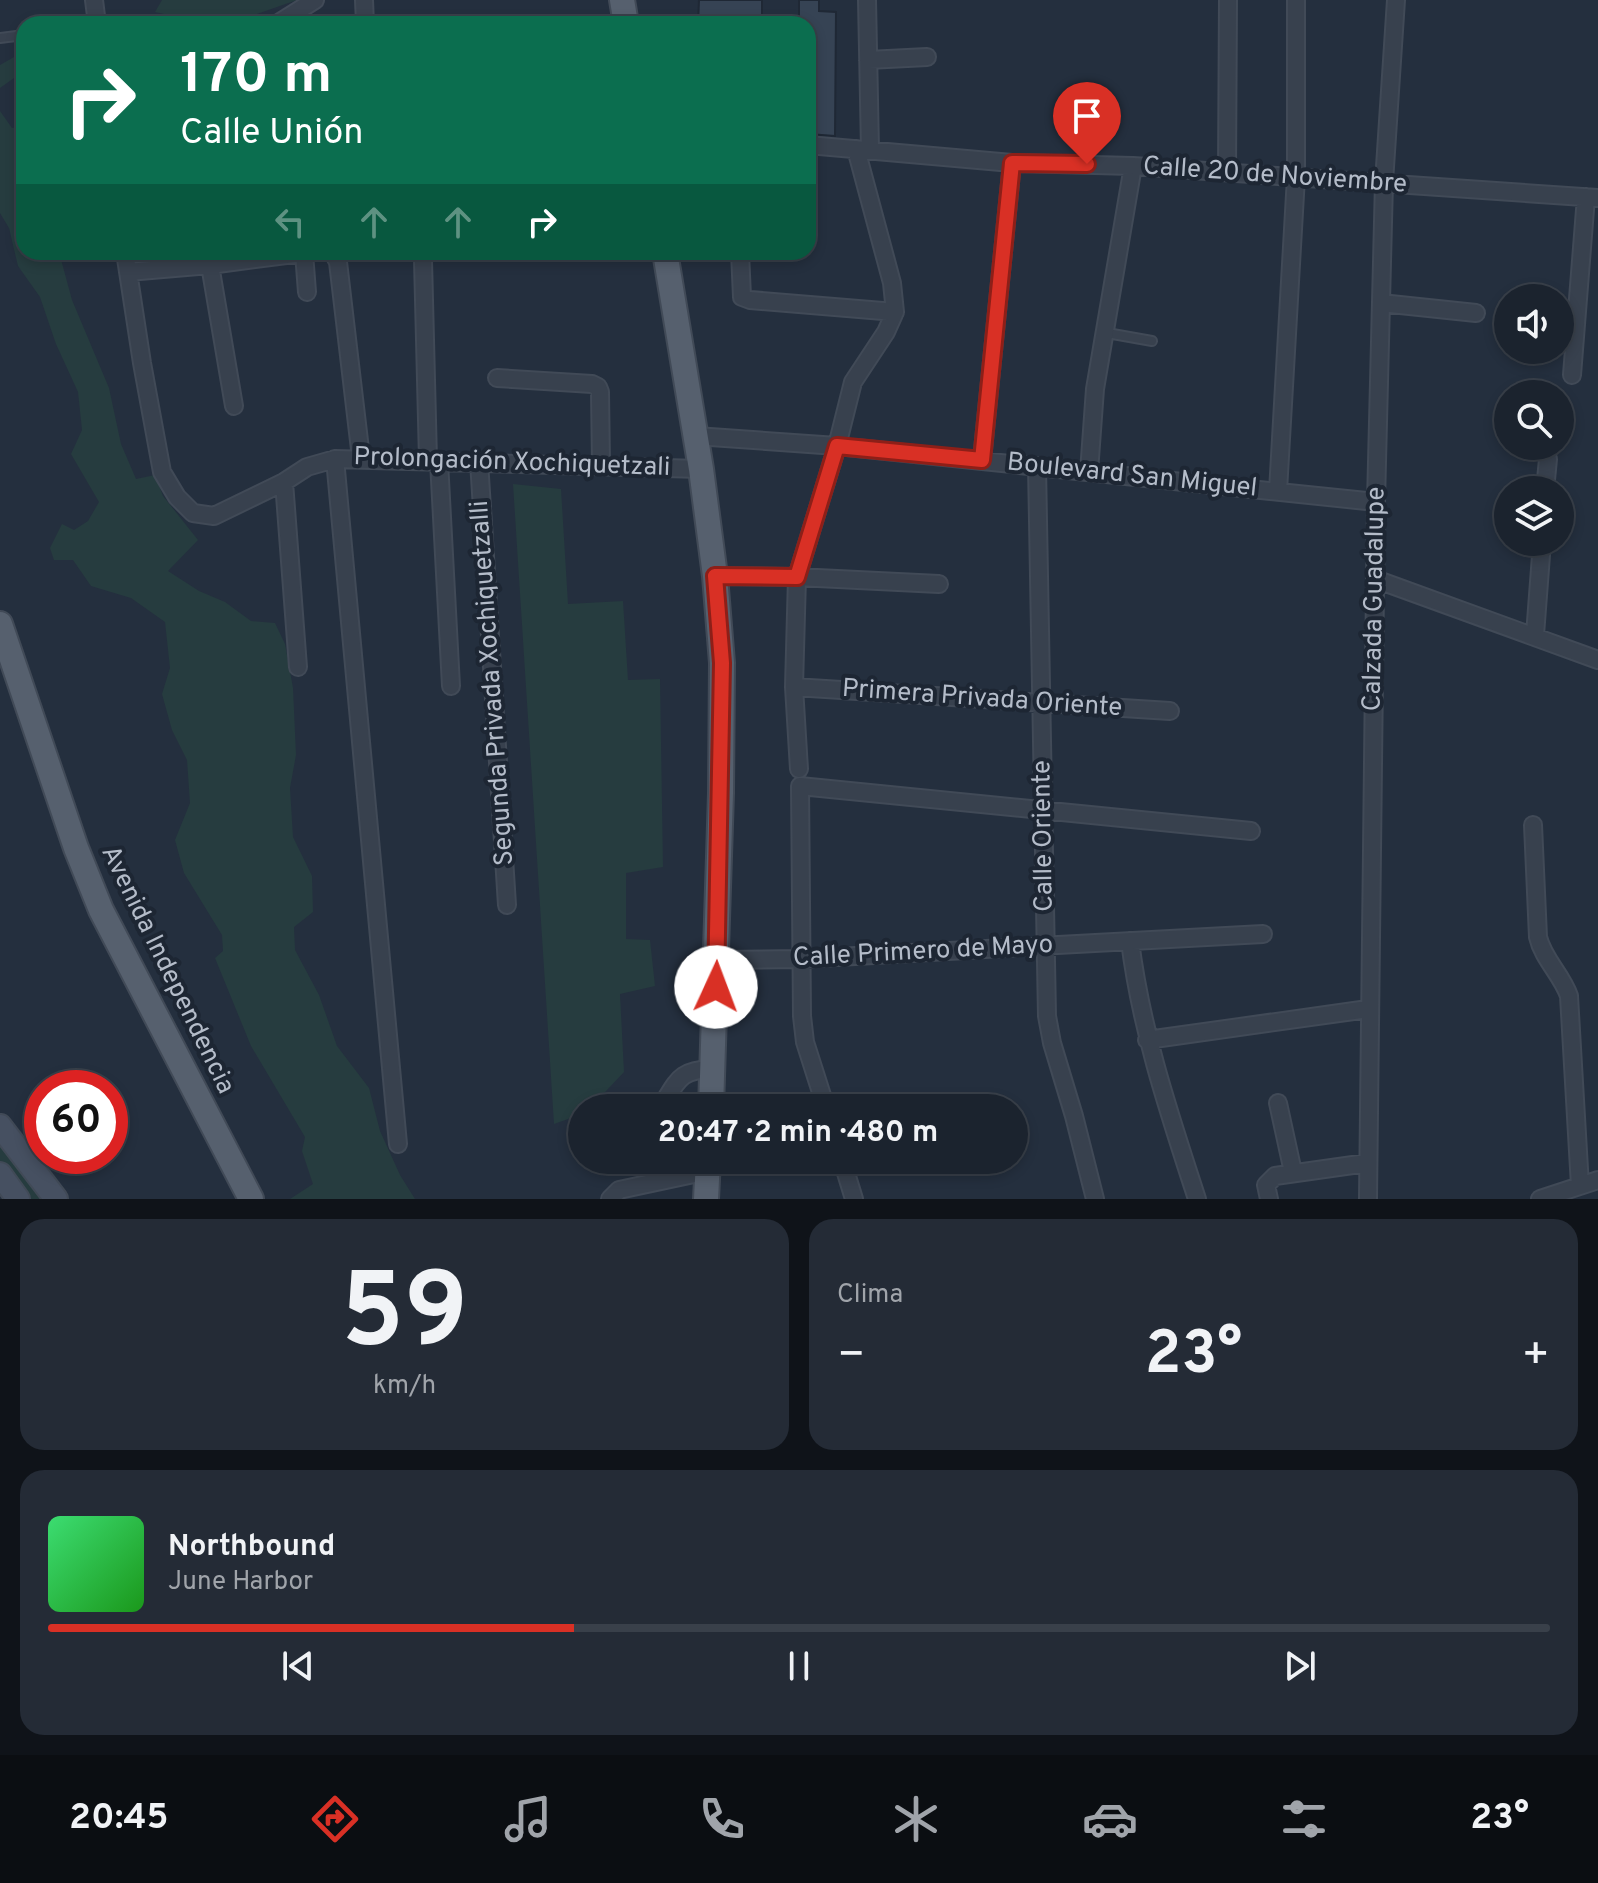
<!DOCTYPE html>
<html lang="es">
<head>
<meta charset="utf-8">
<style>
  body { margin:0; font-family:Overpass,sans-serif; background:#242b36; color:#f1f3f6; height:100vh; display:flex; flex-direction:column; font-size:30px; white-space:nowrap }
  * { box-sizing:border-box; margin:0 }
  p { font-size:26px; color:#a0a4aa }
  .icon { flex:none; width:44px; height:44px; fill:none; stroke:currentColor; stroke-width:2; stroke-linecap:round; stroke-linejoin:round }
  .map { position:relative; height:1199px; overflow:hidden }
  .sheet { display:flex; flex-direction:column; gap:20px; padding:20px; background:#0f1319; flex:1 }
  .sheet>* { flex:none }
  .guide { position:absolute; left:16px; top:16px; width:800px; height:244px; border-radius:24px; box-shadow:0 4px 12px #0003,0 0 0 2px #39404a; background:#0b6e4f; color:#fff; overflow:hidden }
  .controls { position:absolute; left:1494px; top:284px; display:grid; gap:16px }
  .controls a { display:grid; place-items:center; width:80px; height:80px; border-radius:50%; background:#1b232e; box-shadow:0 4px 12px #0003,0 0 0 2px #39404a; font-size:40px }
  .speed { position:absolute; left:24px; top:1070px; display:flex; gap:16px; font-size:40px; font-weight:700; text-align:center }
  .speed>* { display:grid; place-content:center; width:104px; height:104px; border-radius:50%; background:#1b232e; box-shadow:0 4px 12px #0003,0 0 0 2px #39404a; line-height:1 }
  .speed .limit { border:12px solid #d22; background:#fff; color:#111 }
  .pin { position:absolute; display:grid; place-items:center; width:68px; height:68px; color:#fff; margin:-82px -34px; border-radius:50% 50% 50% 0; rotate:-45deg; box-shadow:0 0 8px #0007 }
  .pin .icon { rotate:45deg }
  .me { position:absolute; width:88px; margin:-44px; rotate:2deg; stroke-linejoin:round; filter:drop-shadow(0 0 6px #0008) }
  .turn { display:flex; align-items:center; gap:28px; height:168px; padding:0 32px; font-size:36px }
  .turn .icon { width:104px; height:104px; stroke-width:2.5 }
  .turn b { display:block; font-size:56px; line-height:68px }
  .lanes { display:flex; align-items:center; height:76px; padding:0 32px; background:#0003; justify-content:center; gap:40px; direction:ltr }
  .lanes .off { opacity:.35 }
  .big { font-size:60px; font-weight:700; line-height:1.1 }
  .sheet .card { flex:1; display:flex; flex-direction:column; justify-content:center; gap:12px; min-width:0; padding:0 28px; border-radius:24px; background:#242b36 }
  .sheet .dial { align-items:center; gap:0 }
  .dial b { font-size:104px; line-height:1 }
  .song { display:flex; align-items:center; gap:24px }
  .cover { width:96px; height:96px; border-radius:12px; background:linear-gradient(135deg,hsl(140 70% 55%),hsl(120 70% 35%)) }
  .played { height:8px; border-radius:4px; background:linear-gradient(90deg,#d93025 35%,#39404a 35%) }
  .keys { display:flex; justify-content:space-around; direction:ltr }
  .heat { display:flex; justify-content:space-between; align-items:center; font-size:44px; direction:ltr }
  .sheet .tiles { flex:1; display:grid; gap:20px; grid-template-columns:1fr 1fr }
  .card:last-child { grid-column:span 2 }
  .trip { position:absolute; left:568px; top:1094px; width:460px; height:80px; border-radius:40px; background:#1b232e; box-shadow:0 4px 12px #0003,0 0 0 2px #39404a; font-weight:700; line-height:80px; text-align:center }
  .menu { display:flex; height:128px; justify-content:space-around; align-items:center; background:#0b0e12; color:#a0a4aa }
  .menu .icon { width:56px; height:56px }
  .menu .selected { color:#d93025 }
  .menu b { font-size:36px; color:#f1f3f6 }
  .map>svg:first-child { display:block }
  .green { fill:#263c3f }
  .building { fill:#364354; stroke:#1f2835; stroke-width:2 }
  .lines { fill:none; stroke-linecap:round; stroke-linejoin:round }
  .service-casing { stroke:#414a57; stroke-width:12 }
  .minor-casing { stroke:#414a57; stroke-width:20 }
  .secondary-casing { stroke:#414a57; stroke-width:26 }
  .primary-casing { stroke:#414a57; stroke-width:28 }
  .service { stroke:#38414e; stroke-width:8 }
  .minor { stroke:#38414e; stroke-width:16 }
  .secondary { stroke:#465061; stroke-width:22 }
  .primary { stroke:#56606e; stroke-width:24 }
  .route-casing { stroke:#8d1f18; stroke-width:20 }
  .route { stroke:#d93025; stroke-width:14 }
  .labels { text-anchor:middle; dominant-baseline:central; stroke-width:8; stroke-linejoin:round; paint-order:stroke }
  .street-label { font-size:26px; fill:#b4bcc9; stroke:#1d2633 }
</style>
</head>
<body>
<div class="map">
<svg width="1598" height="1199" viewBox="0 0 1598 1199">
  <rect width="100%" height="100%" fill="#242f3e"/>
  <!-- green -->
  <path class="green" d="M162,0H297L240,20H191L155,12Z
    M14,57L24,62V71L0,88V65Z
    M0,111L12,128L24,126V252H59L72,300L109,388L121,444L136,479L155,475L163,496L198,540L168,571L199,591L225,602L251,621L275,623L285,644L293,688L296,755L290,788L293,837L312,876L313,912L294,927L295,950L319,995L337,1046L369,1088L380,1131L400,1175L415,1199H290L313,1184L302,1151L305,1137L251,1046L215,958L223,951L222,935L184,873L175,840L190,803L187,760L172,730L162,694L170,668L165,622L131,598L91,586L73,560H54L50,548L62,524L74,530L88,521L99,502L71,454L82,430L78,392L56,344L40,297L18,266L9,228L0,213Z
    M161,252H285L159,262Z
    M513,484L561,489L568,604L623,601L628,680L660,679L663,867L626,873V939L650,940L655,986L620,994L624,1072L590,1108H582V1114L554,1124Z
    M0,1142L43,1199H23L0,1167Z"/>
  <!-- building -->
  <path class="building" d="M699,0H762V24H698Z
    M799,0H819V11L836,12L835,136L808,134V24H799Z"/>
  <g class="lines">
    <!-- service casing -->
    <g class="service-casing">
      <path id="service" d="M0,38L24,35
        M1087,164L1090,127
        M1107,333L1152,341"/>
    </g>
    <!-- minor casing -->
    <g class="minor-casing">
      <path id="minor" d="M94,0L97,24
        M364,0L365,24
        M867,0L870,149
        M277,24L315,0
        M868,60L927,57
        M808,145L1012,163L1133,166L1598,198
        M1227,172L1228,0
        M125,252L142,363L162,472L177,497L193,513L214,516L284,482L307,467L335,459L701,469
        M329,252L333,253L338,262L361,458
        M740,252L742,297L750,300L895,312
        M304,253L307,292
        M423,260L428,460
        M210,265L234,406
        M128,272L210,265L310,252
        M1381,303L1476,313
        M1572,375L1586,197
        M497,378L592,384L598,387L600,392L601,465
        M696,436L837,446L1376,502
        M335,459L398,1144
        M982,460L1012,163
        M439,461L451,686
        M479,461L507,905
        M1037,466L1047,1016L1052,1043L1074,1116L1095,1199
        M1089,472L1095,389L1133,166
        M284,482L298,667
        M1545,490L1548,459
        M1278,491L1296,177V0
        M715,576L797,577L939,584
        M1375,579L1598,660
        M1535,635L1542,542
        M794,687L1170,711
        M799,769L794,687L797,577L837,446L853,382L886,332L895,312L892,283L856,149
        M1533,825L1538,937C1543,959 1562,975 1569,996L1580,1186
        M1130,941C1141,1030 1169,1113 1197,1199
        M717,960L800,959L1263,934
        M1147,1040L1368,1009
        M1278,1103L1293,1172
        M660,1108C678,1081 678,1070 712,1069
        M826,1108L805,1042L802,1016L800,786L1251,831
        M842,1160L854,1199
        M610,1199L619,1190L708,1171
        M1269,1199L1266,1185L1275,1176L1367,1163
        M1368,1199L1376,502L1384,182L1396,0
        M1540,1199L1598,1180"/>
    </g>
    <!-- secondary casing -->
    <g class="secondary-casing">
      <path id="secondary" d="M0,1126L56,1199
        M0,1174L18,1199"/>
    </g>
    <!-- primary casing -->
    <g class="primary-casing">
      <path id="primary" d="M622,0L626,24
        M665,252L701,469L715,576L722,663L721,793L711,1108
        M0,624L76,848L101,910L251,1199
        M706,1199L708,1160"/>
    </g>
    <!-- service -->
    <use href="#service" class="service"/>
    <!-- minor -->
    <use href="#minor" class="minor"/>
    <!-- secondary -->
    <use href="#secondary" class="secondary"/>
    <!-- primary -->
    <use href="#primary" class="primary"/>
  </g>
  <g class="lines">
    <!-- route casing -->
    <g class="route-casing">
      <path id="route" d="M716,987L722,663L715,576L797,577L837,446L982,460L1012,163L1087,164"/>
    </g>
    <!-- route -->
    <use href="#route" class="route"/>
  </g>
  <g class="labels">
    <!-- street labels -->
    <g class="street-label">
      <text transform="translate(1275 176) rotate(4)">Calle 20 de Noviembre</text>
      <text transform="translate(512 463) rotate(2)">Prolongación Xochiquetzali</text>
      <text transform="translate(1132 476) rotate(6)">Boulevard San Miguel</text>
      <text transform="translate(1375 599) rotate(-89)">Calzada Guadalupe</text>
      <text transform="translate(493 683) rotate(-94)">Segunda Privada Xochiquetzalli</text>
      <text transform="translate(982 699) rotate(4)">Primera Privada Oriente</text>
      <text transform="translate(1044 836) rotate(-91)">Calle Oriente</text>
      <text transform="translate(923 952) rotate(-3)">Calle Primero de Mayo</text>
      <text transform="translate(167 970) rotate(64)">Avenida Independencia</text>
    </g>
  </g>
</svg>
<div class="controls">
<a><svg class="icon" aria-label="sound" viewBox="0 0 24 24"><path d="M4 9h4l5-4v14l-5-4H4zM17 9q2 3 0 6"/></svg></a>
<a><svg class="icon" aria-label="search" viewBox="0 0 24 24"><circle cx="10" cy="10" r="6"/><path d="M15 15l6 6"/></svg></a>
<a><svg class="icon" aria-label="layers" viewBox="0 0 24 24"><path d="M12 4l9 5-9 5-9-5zM3 14l9 5 9-5"/></svg></a>
</div>
<div class="speed"><div class="limit">60</div></div>
<div class="pin" style="left:1087px;top:164px;background:#d93025"><svg class="icon" aria-label="arrive" viewBox="0 0 24 24"><path d="M6 21V4h12l-3 4 3 4H6"/></svg></div>
<svg class="me" style="left:716px;top:987px" viewBox="-20 -20 40 40"><circle r="19" fill="#fff"/><path d="M0-13L10 11 0 6-10 11z" fill="#d93025"/></svg>
<div class="trip">20:47 · 2 min · 480 m</div>
<div class="guide">
<div class="turn"><svg class="icon" aria-label="right" viewBox="0 0 24 24"><path d="M7 20v-9h11M14 6l5 5-5 5"/></svg><div><b>170 m</b>Calle Unión</div></div>
<div class="lanes"><svg class="icon off" aria-label="left" viewBox="0 0 24 24"><path d="M17 20v-9H6M10 6l-5 5 5 5"/></svg><svg class="icon off" aria-label="ahead" viewBox="0 0 24 24"><path d="M12 20V5M6 11l6-6 6 6"/></svg><svg class="icon off" aria-label="ahead" viewBox="0 0 24 24"><path d="M12 20V5M6 11l6-6 6 6"/></svg><svg class="icon" aria-label="right" viewBox="0 0 24 24"><path d="M7 20v-9h11M14 6l5 5-5 5"/></svg></div>
</div>
</div>
<section class="sheet">
<div class="tiles">
<div class="card dial"><b>59</b><p>km/h</p></div>
<div class="card"><p>Clima</p>
<div class="heat"><a>−</a><b class="big">23°</b><a>+</a></div>
</div>
<div class="card">
<div class="song"><i class="cover"></i><div><b>Northbound</b><p>June Harbor</p></div></div>
<div class="played"></div>
<div class="keys"><svg class="icon" aria-label="previous" viewBox="0 0 24 24"><path d="M18 5L8 12l10 7zM5 5v14"/></svg><svg class="icon" aria-label="pause" viewBox="0 0 24 24"><path d="M8 5v14M16 5v14"/></svg><svg class="icon" aria-label="next" viewBox="0 0 24 24"><path d="M6 5l10 7-10 7zM19 5v14"/></svg></div>
</div>
</div>
</section>
<nav class="menu">
<b>20:45</b>
<svg class="icon selected" aria-label="directions" viewBox="0 0 24 24"><path d="M12 3l9 9-9 9-9-9zM9 14v-3h6M13 9l2 2-2 2"/></svg>
<svg class="icon" aria-label="music" viewBox="0 0 24 24"><path d="M9 18V5l10-2v13"/><circle cx="6" cy="18" r="3"/><circle cx="16" cy="16" r="3"/></svg>
<svg class="icon" aria-label="phone" viewBox="0 0 24 24"><path d="M5 4h4l2 5-3 2q2 4 5 5l2-3 5 2v4C11 20 4 13 5 4z"/></svg>
<svg class="icon" aria-label="climate" viewBox="0 0 24 24"><path d="M12 3v18M4 7l16 10M4 17L20 7"/></svg>
<svg class="icon" aria-label="car" viewBox="0 0 24 24"><path d="M5 17H2v-5l4-1 3-4h7l3 4 3 1v5h-3M9 17h6M6 11h13"/><circle cx="7" cy="17" r="2"/><circle cx="17" cy="17" r="2"/></svg>
<svg class="icon" aria-label="filters" viewBox="0 0 24 24"><path d="M4 7h16M4 17h16"/><circle cx="9" cy="7" r="2"/><circle cx="15" cy="17" r="2"/></svg>
<b>23°</b>
</nav>
</body>
</html>
